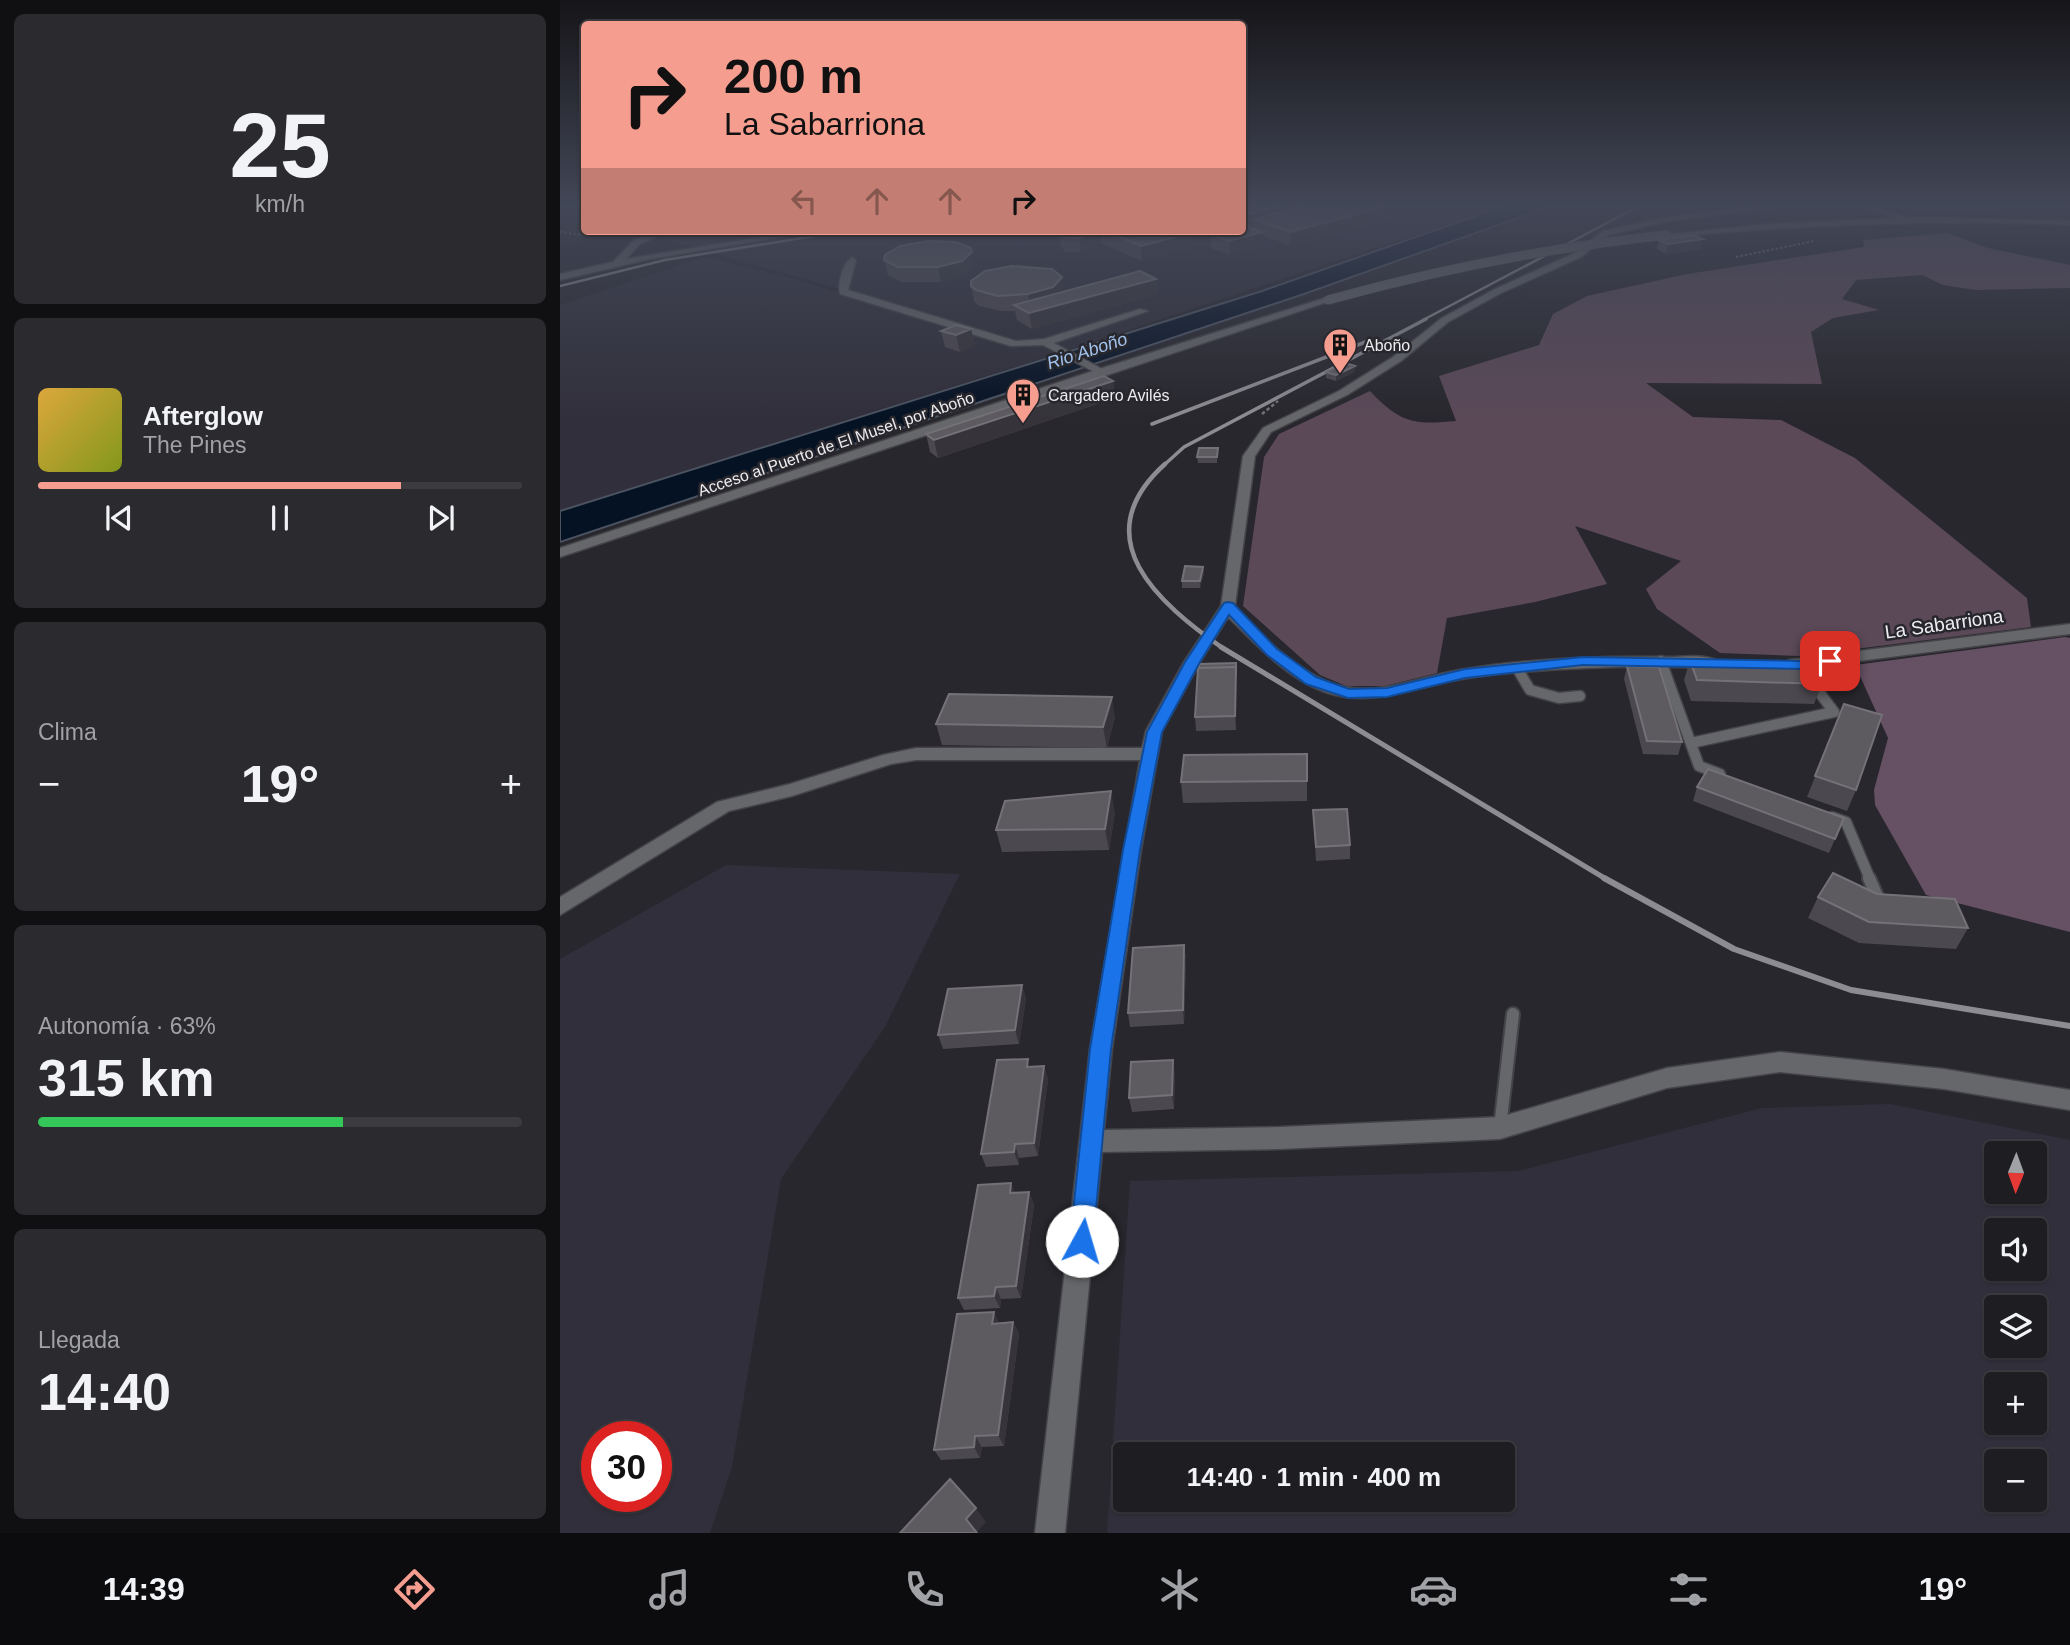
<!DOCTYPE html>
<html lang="es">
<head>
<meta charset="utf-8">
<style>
  body { margin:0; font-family:Helvetica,sans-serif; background:#2b2a2f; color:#f1f3f6; height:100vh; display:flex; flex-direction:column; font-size:26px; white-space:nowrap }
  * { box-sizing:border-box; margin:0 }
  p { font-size:23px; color:#a1a2a5 }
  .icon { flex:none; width:38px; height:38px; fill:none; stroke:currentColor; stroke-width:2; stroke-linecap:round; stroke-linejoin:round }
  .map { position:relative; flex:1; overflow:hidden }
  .drawer { display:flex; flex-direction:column; gap:14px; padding:14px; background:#101013; width:560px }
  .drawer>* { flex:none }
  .banner { position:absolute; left:21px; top:21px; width:665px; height:214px; border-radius:7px; box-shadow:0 2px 5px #0004,0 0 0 2px #3c3b40; background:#f59d8f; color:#111; overflow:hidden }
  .needle { width:46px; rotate:181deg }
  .tools { position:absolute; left:1424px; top:1141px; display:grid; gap:14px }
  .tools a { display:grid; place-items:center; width:63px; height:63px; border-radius:7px; background:#1e1d22; box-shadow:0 2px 5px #0004,0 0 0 2px #3c3b40; font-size:35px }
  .speed { position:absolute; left:21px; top:1421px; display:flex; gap:14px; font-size:35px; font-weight:700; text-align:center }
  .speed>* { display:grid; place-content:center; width:91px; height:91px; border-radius:50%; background:#1e1d22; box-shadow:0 2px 5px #0004,0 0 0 2px #3c3b40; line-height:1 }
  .speed .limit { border:10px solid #d22; background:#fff; color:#111 }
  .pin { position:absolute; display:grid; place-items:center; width:60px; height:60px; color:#fff; margin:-30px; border-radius:14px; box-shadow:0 4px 10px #0006 }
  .me { position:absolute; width:77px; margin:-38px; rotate:6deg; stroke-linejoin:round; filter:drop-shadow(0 0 5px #0008) }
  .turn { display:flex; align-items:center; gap:24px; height:147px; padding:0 28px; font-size:32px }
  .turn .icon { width:91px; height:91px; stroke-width:2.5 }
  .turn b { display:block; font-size:49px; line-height:60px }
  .lanes { display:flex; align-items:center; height:66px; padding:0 28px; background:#0003; justify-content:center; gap:35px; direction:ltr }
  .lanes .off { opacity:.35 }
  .big { font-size:52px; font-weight:800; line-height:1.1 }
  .drawer .widget { flex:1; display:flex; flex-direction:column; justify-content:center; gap:10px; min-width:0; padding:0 24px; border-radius:10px; background:#2b2a2f }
  .drawer .dial { align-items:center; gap:0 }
  .dial b { font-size:91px; line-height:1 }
  .song { display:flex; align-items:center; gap:21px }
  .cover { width:84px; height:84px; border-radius:10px; background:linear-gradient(135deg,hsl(40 70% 55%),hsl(70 70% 35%)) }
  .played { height:7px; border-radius:4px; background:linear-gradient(90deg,#f59d8f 75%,#3c3b40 75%) }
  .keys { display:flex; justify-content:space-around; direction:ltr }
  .heat { display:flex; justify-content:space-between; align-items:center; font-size:38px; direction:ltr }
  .charge { height:10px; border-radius:5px; background:linear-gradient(90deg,#34c759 63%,#3c3b40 0) }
  .trip { position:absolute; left:553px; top:1442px; width:402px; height:70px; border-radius:7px; background:#1e1d22; box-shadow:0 2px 5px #0004,0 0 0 2px #3c3b40; font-weight:800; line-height:70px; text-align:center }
  .menu { display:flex; height:112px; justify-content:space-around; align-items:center; background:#0c0c0e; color:#a1a2a5 }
  .menu .icon { width:49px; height:49px }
  .menu .active { color:#f59d8f }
  .menu b { font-size:32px; color:#f1f3f6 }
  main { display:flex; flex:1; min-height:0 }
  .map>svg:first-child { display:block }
  .built { fill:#312f3b; fill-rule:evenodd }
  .green { fill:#5b4958 }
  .forest { fill:#665063 }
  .water { fill:#051224; stroke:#4b5361; stroke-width:2 }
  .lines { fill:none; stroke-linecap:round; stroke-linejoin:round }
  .service-far1-casing { stroke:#444348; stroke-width:13 }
  .service-casing { stroke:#444348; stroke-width:16 }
  .minor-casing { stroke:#444348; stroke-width:3 }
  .tertiary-casing { stroke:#444348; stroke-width:3 }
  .path-far1 { stroke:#737277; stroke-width:2; stroke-dasharray:2.5 2; stroke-linecap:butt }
  .path { stroke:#737277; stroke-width:2.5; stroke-dasharray:3.5 2.5; stroke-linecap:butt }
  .service-far1 { stroke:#66676a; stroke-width:10 }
  .service { stroke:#66676a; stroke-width:12 }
  .minor { fill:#66676a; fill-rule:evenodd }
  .tertiary { fill:#66676a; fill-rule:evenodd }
  .rail-far4 { stroke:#8d8c91; stroke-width:2.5 }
  .rail-far3 { stroke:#8d8c91; stroke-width:3.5 }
  .rail-far2 { stroke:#8d8c91; stroke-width:4.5 }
  .rail-far1 { stroke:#8d8c91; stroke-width:5 }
  .rail { stroke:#8d8c91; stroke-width:6 }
  .tertiary-bridge-casing { stroke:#444348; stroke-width:10; stroke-linecap:butt }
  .tertiary-bridge { stroke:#66676a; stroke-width:9 }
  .wall { fill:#4c484f }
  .shaded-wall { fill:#36343a }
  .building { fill:#5d5a60; stroke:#747177; stroke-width:2 }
  .route { fill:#1a73e8; stroke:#114b97; stroke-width:2 }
  .labels { text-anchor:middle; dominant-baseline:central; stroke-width:5; stroke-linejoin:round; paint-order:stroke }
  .far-poi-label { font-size:16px; fill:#edecf0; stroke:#28272d; text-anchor:start }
  .far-street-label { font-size:16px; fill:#edecf0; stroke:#28272d }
  .far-water-label { font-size:18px; font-style:italic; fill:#a0c1ec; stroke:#28272d }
  .street-label { font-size:19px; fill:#edecf0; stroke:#28272d }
</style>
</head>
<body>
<main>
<section class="drawer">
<div class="widget dial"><b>25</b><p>km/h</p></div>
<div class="widget">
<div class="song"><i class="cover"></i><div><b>Afterglow</b><p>The Pines</p></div></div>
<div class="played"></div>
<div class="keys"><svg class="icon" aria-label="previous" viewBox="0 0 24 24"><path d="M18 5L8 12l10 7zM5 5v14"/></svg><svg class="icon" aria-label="pause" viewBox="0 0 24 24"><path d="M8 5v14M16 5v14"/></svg><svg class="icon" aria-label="next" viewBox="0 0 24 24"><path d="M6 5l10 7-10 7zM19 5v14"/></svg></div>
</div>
<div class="widget"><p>Clima</p>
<div class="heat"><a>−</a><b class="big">19°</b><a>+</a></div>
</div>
<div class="widget"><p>Autonomía · 63%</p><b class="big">315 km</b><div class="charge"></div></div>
<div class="widget"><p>Llegada</p><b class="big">14:40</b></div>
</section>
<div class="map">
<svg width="1510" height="1533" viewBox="0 0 1510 1533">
  <rect width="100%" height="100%" fill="#28272d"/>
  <!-- built -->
  <path class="built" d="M683,204H947L521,346L0,511V305L145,257L220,275L455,344L467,342L107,240L105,234L114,231H682Z
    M166,865L400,874L325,1027L221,1179L172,1467L150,1533H0V959ZM37,1437H96V1496H37Z
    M1330,1104L1510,1140V1533H547L570,1181L958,1171L1202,1108ZM1437,1153H1475V1192H1437ZM1437,1230H1475V1269H1437ZM1437,1307H1475V1346H1437ZM1437,1384H1475V1423H1437ZM565,1454H943V1500H565ZM1437,1461H1475V1500H1437Z"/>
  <!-- green -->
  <path class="green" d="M1387,233L1428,248L1510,265V288L1416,290L1383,285L1362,275L1296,280L1282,299L1319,310L1273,318L1251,332L1262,384L1086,383L1133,417L1221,420L1295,458L1467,598L1471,627L1239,656L1160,653L1097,609L1086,589L1121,561L1015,526L1047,584L975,602L887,618L877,673L825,686H786L760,675L683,606L704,457L719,434L810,391C840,423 854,425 896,421L879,376L979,345L993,314L1027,296L1127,274L1304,247L1303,240Z"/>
  <!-- forest -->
  <path class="forest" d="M1505,637L1510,638V932L1366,895L1315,805L1314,790L1328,738L1295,665Z"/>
  <!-- water -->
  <path class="water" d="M950,204H997L744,294L0,542V511L702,291Z"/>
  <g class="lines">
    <!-- service-far1 casing -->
    <g class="service-far1-casing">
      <path id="service-far1" d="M1101,661L1139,766L1160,774
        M957,668L970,690L999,698L1020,696
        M1131,743L1274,712L1251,681
        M1272,817L1286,822L1310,879"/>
    </g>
    <!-- service casing -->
    <g class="service-casing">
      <path id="service" d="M1309,878L1319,901
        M940,1128L953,1014"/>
    </g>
    <!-- minor casing -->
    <g class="minor-casing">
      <path id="minor" d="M1218,204H1241L1108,221L1049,235L1021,257L941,293L888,322L841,361L787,395L711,432L695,456L675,606C699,636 747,680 785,687C826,695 866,674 906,669C972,658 1041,656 1108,657C1122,657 1150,653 1160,663L1152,668C1081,665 1009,667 938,674C922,676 906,678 890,681C848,690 808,707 765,692C726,678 697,645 668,617L640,662L602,731L581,850L552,1049L544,1130L720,1127L940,1117L1107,1068L1220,1052L1384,1069L1510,1090V1110L1384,1089L1220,1072L1107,1088L940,1139L720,1149L542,1152L505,1533H475L530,1049L580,760H356L331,764L232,796L169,811L0,915V897L157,802L230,784L323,755L356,748H582L586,731L624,662L661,606L683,456L703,428L779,391L833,357L882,318L935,289L1015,253L1043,231L1108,217Z
        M1299,204H1310L1350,219L1343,221Z
        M98,231H110L80,244L66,259L238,231H258L90,259L0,280V274L53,262L74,240Z
        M292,257L296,260L288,290L456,341L484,339L580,309L588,311L494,343L544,370L545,372L540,375L483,345L451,346L280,294C277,283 283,263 292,257Z
        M1510,624V634L1229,670L1221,665L1229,660Z"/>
    </g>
    <!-- tertiary casing -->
    <g class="tertiary-casing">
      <path id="tertiary" d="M1358,217L1510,221V225C1375,219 1241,225 1107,237L1103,235L1208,224Z
        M765,298L773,300L0,557V548L536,370Z"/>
    </g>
    <!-- path-far1 -->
    <path class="path-far1" d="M0,232L23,235L46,231
      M1176,257L1254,241"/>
    <!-- path -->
    <path class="path" d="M702,414L718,401"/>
    <!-- service-far1 -->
    <use href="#service-far1" class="service-far1"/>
    <!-- service -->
    <use href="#service" class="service"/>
    <!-- minor -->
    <use href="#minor" class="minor"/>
    <!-- tertiary -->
    <use href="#tertiary" class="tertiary"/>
    <!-- rail-far4 -->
    <path class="rail-far4" d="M277,234L304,231
      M0,286L105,260L286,231
      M863,320L1083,204"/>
    <!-- rail-far3 -->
    <path class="rail-far3" d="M592,424L808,341
      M603,466L624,447L866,319"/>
    <!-- rail-far2 -->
    <path class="rail-far2" d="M605,464C523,538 598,603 664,649"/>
    <!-- rail-far1 -->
    <path class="rail-far1" d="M661,647L1046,879"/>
    <!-- rail -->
    <path class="rail" d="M1044,878L1174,949L1291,990L1510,1026"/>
    <!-- tertiary-bridge casing -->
    <g class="tertiary-bridge-casing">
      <path id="tertiary-bridge" d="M768,300C880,269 992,247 1107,235"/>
    </g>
    <!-- tertiary-bridge -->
    <use href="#tertiary-bridge" class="tertiary-bridge"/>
  </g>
  <!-- wall -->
  <path class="wall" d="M682,204H734L735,208L751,204H884L730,246L702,235V246L670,255L651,248L650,234L632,239V248L582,261L541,243V239L537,240L533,238L534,247L521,252H506L501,247L499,233L504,231H682L694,229V227L690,228L682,225Z
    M1346,204H1438L1435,212L1354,211Z
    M1143,239L1141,249L1106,254L1097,249L1099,240Z
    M324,260L415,266L405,275L381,282H342L328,275Z
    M596,279L598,294L472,329L457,320L455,311H441L419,306L414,301L411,286L504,291Z
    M411,329L415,345L400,352L385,347L381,331Z
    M795,366L794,372L776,381L766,378V372Z
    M553,381L555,398L378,458L370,452L366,434Z
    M658,448L657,463H638L637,457Z
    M643,567L644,573L640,588H622V581Z
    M1130,660L1262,684L1254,704L1131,701L1124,680Z
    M676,663V730L636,731L635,717Z
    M1067,666L1122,742L1118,755L1083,754L1064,679Z
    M1284,704L1296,790L1287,811L1247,797Z
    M555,717L547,748L382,745L376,724Z
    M747,754V801L623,803L621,782Z
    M1137,787L1284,818L1269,853L1133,801Z
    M753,810L790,845V859L756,861Z
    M555,812L549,850L442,852L436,830Z
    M1317,894L1408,928L1396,949L1299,943L1248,918L1258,897Z
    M624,945L626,959L624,1024L570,1027L568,1013Z
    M462,985L466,999L459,1044L383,1049L378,1035Z
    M470,1066H484L488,1080L478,1156L459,1158V1165L426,1167L421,1154Z
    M615,1073L614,1109L572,1112L569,1098Z
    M469,1192L474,1205L461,1298L441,1299L440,1308L404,1310L398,1298L455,1193Z
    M434,1312L439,1324L453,1322L459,1334L444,1446L422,1447L420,1458L381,1460L374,1450Z"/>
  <!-- shaded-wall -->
  <path class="shaded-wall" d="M729,204H734L735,216L694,219V227L690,228V214Z
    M835,204H884L730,246V232Z
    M536,231H540L541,239L537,240Z
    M630,231H664L632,239V248L582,261L581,246L630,234Z
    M702,232V246L670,255L669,241Z
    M533,233L534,247L521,252L519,238Z
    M1143,239L1141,249L1106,254L1108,244Z
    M412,252L415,266L405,275L381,282L378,267Z
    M502,277L504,292L471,310L468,294Z
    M596,279L598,294L472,329L469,313Z
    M411,329L415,345L400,352L396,335Z
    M795,366L794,372L776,381V375Z
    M553,381L555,398L378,458L374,440Z
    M643,567L644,573L640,588V581Z
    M676,667L677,681L676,730L675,716Z
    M552,697L555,717L547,748L543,727Z
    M551,791L555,812L549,850L545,829Z
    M624,945L626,959L624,1024L623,1010Z
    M462,985L466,999L459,1044L455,1030Z
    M613,1060L615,1073L614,1109L612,1095Z
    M484,1066L488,1080L478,1156L474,1143Z
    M455,1144L459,1158V1165L454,1152Z
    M451,1183L456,1196L450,1193Z
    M469,1192L474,1205L461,1298L456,1286Z
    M436,1287L441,1299L440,1308L434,1296Z
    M434,1312L440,1324H432Z
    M453,1322L459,1334L444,1446L438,1435Z
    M415,1436L422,1447L420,1458L414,1447Z
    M416,1508L426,1522L416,1533L406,1519Z"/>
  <!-- building -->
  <path class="building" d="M682,204H729L690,214L682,211Z
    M751,204H835L730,232L694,219Z
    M682,225L702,232L669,241L650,234L661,231H682Z
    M504,231H530L533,233L519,238L503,237L499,233Z
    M545,231H625L631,233L581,246Z
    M1133,235L1143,239L1108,244L1099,240Z
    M368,241L396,242L411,248L412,252L402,261L378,267H338L324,260L325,255L340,246Z
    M452,266L492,269L502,277L493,287L468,294L438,296L416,290L411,286V281L425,271Z
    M580,271L596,279L469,313L454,305Z
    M396,325L411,329L396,335L381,331Z
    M785,363L795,366L776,375L766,372Z
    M544,376L553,381L374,440L366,434Z
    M639,448H658L657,457H637Z
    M625,566L643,567L640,581H622Z
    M1130,660L1252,663L1262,684L1137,680Z
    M676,663V674V667L639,668V664Z
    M1067,666L1099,667L1122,742L1087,741Z
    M676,667L675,716L635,717L638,668Z
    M389,694L552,697L543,727L376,724Z
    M1284,704L1322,715L1296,790L1255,776Z
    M747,754V781L621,782L624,755Z
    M1148,769L1284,818L1275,839L1137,787Z
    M551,791L545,829L436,830L445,801Z
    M787,809L790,845L756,847L753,810Z
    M1273,873L1317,894L1395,899L1408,928L1309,922L1258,897Z
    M624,945L623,1010L568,1013L573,948Z
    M462,985L455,1030L378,1035L388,989Z
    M468,1059L467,1067L484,1066L474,1143L455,1144L454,1152L421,1154L437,1060Z
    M613,1060L612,1095L569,1098L571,1062Z
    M451,1183L450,1193L469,1192L456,1286L436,1287L434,1296L398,1298L418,1185Z
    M434,1312L432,1324L453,1322L438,1435L415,1436L414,1447L374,1450L397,1314Z
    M390,1479L416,1508L406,1519L417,1533H340Z"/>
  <!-- sky -->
  <linearGradient id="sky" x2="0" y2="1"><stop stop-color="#161519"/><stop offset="0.49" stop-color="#424757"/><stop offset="1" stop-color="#424757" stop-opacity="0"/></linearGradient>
  <rect width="1510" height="419" fill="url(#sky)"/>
  <!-- route -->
  <path class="route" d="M668,602L673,603L717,649L756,677L789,689L827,688L905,669L1023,657L1243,661L1270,657L1277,661L1270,665L1243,669L1023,665L905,678L827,697L788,698L746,684L707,655L669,615L640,662L602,732L580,850L551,1049L533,1241L530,1249L522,1252L513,1249L510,1241L530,1049L563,850L587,732L625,662L664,603Z"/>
  <!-- icons -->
  <defs>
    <g id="building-pin" transform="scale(1.75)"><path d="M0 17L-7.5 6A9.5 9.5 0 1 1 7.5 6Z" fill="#f59d8f" stroke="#28272d"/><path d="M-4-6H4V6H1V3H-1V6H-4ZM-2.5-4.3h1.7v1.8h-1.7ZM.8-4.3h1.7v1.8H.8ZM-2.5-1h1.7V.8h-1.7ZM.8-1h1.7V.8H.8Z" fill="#111"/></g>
  </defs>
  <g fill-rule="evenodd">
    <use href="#building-pin" x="780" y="345"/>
    <use href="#building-pin" x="463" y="395"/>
  </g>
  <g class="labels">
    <!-- far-poi labels -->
    <g class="far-poi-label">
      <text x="804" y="345">Aboño</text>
      <text x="488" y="395">Cargadero Avilés</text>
    </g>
    <!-- far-street labels -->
    <g class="far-street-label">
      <text transform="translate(276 444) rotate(-19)">Acceso al Puerto de El Musel, por Aboño</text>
    </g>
    <!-- far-water labels -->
    <g class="far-water-label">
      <text transform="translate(527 351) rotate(-18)">Rio Aboño</text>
    </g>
    <!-- street labels -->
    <g class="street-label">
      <text transform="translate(1384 624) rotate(-8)">La Sabarriona</text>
    </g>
  </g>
</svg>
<div class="tools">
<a><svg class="needle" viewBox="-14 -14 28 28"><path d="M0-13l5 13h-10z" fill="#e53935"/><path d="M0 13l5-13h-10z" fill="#a1a2a5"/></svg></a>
<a><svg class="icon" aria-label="sound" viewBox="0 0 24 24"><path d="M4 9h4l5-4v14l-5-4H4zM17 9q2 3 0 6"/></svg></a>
<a><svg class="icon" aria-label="layers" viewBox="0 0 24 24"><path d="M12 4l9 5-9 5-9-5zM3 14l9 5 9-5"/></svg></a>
<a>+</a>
<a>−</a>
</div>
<div class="speed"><div class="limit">30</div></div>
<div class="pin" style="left:1270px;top:661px;background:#d93025"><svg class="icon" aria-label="arrive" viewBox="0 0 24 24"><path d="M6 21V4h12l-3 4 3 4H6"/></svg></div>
<svg class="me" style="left:522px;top:1241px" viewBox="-20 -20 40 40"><circle r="19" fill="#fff"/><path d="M0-13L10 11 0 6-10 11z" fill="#1a73e8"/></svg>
<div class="trip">14:40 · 1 min · 400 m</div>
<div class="banner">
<div class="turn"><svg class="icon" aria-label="right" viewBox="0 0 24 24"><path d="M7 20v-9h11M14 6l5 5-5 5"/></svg><div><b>200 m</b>La Sabarriona</div></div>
<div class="lanes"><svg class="icon off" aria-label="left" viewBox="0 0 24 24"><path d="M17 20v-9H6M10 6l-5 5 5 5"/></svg><svg class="icon off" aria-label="ahead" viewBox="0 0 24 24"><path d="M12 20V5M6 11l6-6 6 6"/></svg><svg class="icon off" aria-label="ahead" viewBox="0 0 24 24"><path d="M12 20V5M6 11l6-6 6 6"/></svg><svg class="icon" aria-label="right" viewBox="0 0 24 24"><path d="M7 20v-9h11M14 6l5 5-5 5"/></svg></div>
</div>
</div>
</main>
<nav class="menu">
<b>14:39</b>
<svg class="icon active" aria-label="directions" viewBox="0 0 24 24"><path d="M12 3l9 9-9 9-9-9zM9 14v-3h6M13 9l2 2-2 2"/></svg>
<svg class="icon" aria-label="music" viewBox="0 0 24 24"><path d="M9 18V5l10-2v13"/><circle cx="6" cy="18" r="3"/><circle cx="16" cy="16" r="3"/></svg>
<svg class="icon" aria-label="phone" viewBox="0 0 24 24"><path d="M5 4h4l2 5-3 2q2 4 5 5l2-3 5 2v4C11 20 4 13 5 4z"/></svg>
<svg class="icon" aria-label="climate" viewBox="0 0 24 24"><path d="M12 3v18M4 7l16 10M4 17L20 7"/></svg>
<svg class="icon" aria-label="car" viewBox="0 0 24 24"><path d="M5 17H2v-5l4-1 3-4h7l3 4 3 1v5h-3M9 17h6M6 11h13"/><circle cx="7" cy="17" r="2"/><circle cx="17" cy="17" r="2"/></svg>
<svg class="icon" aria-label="filters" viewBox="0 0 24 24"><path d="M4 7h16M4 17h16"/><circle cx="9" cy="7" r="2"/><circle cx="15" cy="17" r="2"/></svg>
<b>19°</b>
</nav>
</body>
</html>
